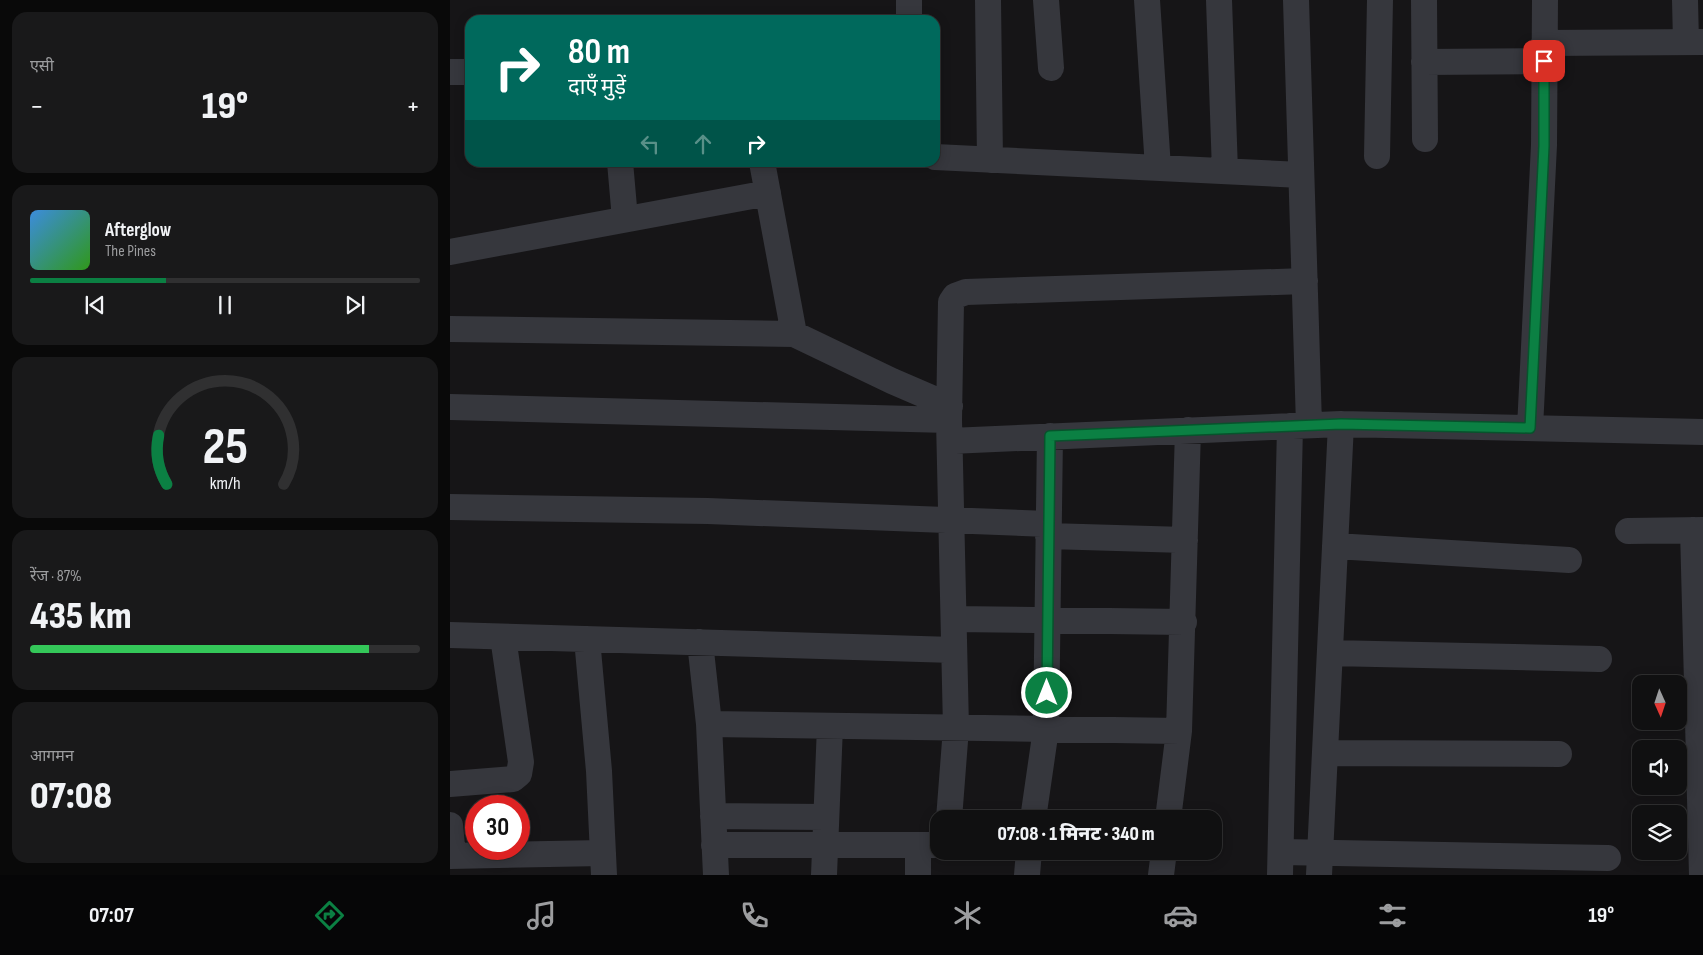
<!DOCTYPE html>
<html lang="hi">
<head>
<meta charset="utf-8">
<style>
  body { margin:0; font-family:"Sofia Sans Condensed","Noto Sans Devanagari",sans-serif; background:#19191a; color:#f1f3f6; height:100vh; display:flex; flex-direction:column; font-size:19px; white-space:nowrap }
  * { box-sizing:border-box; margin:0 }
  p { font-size:16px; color:#9c9d9f }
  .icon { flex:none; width:28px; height:28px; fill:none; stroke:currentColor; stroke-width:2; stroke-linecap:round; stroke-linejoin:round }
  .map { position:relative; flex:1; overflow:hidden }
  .side { display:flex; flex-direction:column; gap:12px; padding:12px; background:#090909; width:450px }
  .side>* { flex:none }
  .guide { position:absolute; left:15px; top:15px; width:475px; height:152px; border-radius:15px; box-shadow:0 2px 12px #0003,0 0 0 1px #303031; background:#00695c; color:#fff; overflow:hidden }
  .needle { width:32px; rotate:177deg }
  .buttons { position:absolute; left:1182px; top:675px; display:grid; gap:10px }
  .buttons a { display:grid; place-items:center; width:55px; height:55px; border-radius:10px; background:#101011; box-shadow:0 2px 12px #0003,0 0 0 1px #303031; font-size:25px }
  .speed { position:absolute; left:15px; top:795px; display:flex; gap:10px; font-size:25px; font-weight:700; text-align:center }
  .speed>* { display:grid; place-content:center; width:65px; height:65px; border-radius:50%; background:#101011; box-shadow:0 2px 12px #0003,0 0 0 1px #303031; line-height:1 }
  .speed .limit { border:8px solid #d22; background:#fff; color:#111 }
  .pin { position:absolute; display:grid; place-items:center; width:42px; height:42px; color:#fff; margin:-21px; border-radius:10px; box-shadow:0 2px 8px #0006 }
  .me { position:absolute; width:55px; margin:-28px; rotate:0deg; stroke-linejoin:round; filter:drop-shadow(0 0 4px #0008) }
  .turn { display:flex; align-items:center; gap:18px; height:105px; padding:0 20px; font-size:22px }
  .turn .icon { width:65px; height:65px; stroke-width:2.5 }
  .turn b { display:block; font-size:35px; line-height:42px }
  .lanes { display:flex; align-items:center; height:48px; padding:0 20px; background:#0003; justify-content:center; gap:25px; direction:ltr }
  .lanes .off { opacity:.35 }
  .big { font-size:38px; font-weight:800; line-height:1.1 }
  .side .card { flex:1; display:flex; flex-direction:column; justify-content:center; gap:8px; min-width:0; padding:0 18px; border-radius:15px; background:#19191a }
  .side .dial { align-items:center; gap:0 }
  .dial svg { height:130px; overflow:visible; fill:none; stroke:#303031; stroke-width:7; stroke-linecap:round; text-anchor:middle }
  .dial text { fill:#f1f3f6; stroke:none }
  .song { display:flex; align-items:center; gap:15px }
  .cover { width:60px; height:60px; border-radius:8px; background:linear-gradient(135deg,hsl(210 70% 55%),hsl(110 70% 35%)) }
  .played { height:5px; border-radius:2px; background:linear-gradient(90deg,#0b8043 35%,#303031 35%) }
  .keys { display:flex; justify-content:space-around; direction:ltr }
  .heat { display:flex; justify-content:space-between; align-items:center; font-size:28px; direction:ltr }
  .charge { height:8px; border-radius:4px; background:linear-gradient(90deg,#34c759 87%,#303031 0) }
  .trip { position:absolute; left:480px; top:810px; width:292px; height:50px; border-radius:15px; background:#101011; box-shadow:0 2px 12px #0003,0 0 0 1px #303031; font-weight:800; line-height:50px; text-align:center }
  .tab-bar { display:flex; height:80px; justify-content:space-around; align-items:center; background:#060607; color:#9c9d9f }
  .tab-bar .icon { width:35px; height:35px }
  .tab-bar .current { color:#0b8043 }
  .tab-bar b { font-size:22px; color:#f1f3f6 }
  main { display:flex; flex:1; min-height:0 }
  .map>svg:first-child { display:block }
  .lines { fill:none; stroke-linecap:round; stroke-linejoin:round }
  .minor { stroke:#36373d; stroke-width:26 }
  .route-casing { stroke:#07532c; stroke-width:12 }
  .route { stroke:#0b8043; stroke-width:9 }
</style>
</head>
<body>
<main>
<section class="side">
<div class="card"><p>एसी</p>
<div class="heat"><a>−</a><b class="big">19°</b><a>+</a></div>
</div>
<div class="card">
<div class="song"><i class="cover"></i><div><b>Afterglow</b><p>The Pines</p></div></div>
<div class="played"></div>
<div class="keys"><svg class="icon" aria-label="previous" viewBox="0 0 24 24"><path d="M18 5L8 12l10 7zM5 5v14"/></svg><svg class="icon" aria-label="pause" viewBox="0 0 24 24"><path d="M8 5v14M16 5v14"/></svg><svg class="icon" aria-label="next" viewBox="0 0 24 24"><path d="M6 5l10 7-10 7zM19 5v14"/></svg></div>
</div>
<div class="card dial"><svg viewBox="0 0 100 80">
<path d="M14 69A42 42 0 1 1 86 69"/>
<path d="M14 69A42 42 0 0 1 9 39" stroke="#0b8043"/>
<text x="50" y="56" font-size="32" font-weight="700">25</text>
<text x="50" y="72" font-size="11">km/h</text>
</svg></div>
<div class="card"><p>रेंज · 87%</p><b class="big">435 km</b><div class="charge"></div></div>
<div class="card"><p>आगमन</p><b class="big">07:08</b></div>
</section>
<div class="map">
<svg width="1253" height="875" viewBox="0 0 1253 875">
  <rect width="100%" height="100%" fill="#161517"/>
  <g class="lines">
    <!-- minor -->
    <path class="minor" d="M459,0V20
      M538,0L540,160
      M596,0L601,68
      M697,0L708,168
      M769,0L775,171
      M846,0L859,425
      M974,0L975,139
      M1235,0L1236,42
      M1094,43L1253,42
      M974,62L1094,61
      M0,72H20
      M927,156L930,0
      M485,157L851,175
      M170,162L175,219
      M312,162L344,334
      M0,252L318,193
      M0,329L344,334L442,381L500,406
      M0,407L499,420
      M1080,428L1094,145L1095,0
      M500,441L891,424L1253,432
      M0,507L258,511L598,524
      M1243,530L1252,875
      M1178,531L1253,530
      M598,536L735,540
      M885,546L1119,560
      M504,619L734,622
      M0,635L504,650
      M137,639L149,771L154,875
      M250,642L259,724L266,875
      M880,653L1149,659
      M259,724L729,731
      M875,753L1109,754
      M0,784L63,779L69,774L71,762L53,637
      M263,816L376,817
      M499,819L506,728L499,420L501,302L505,296L516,292L855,281
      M583,819L596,729L600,436
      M718,819L729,731L738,430
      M0,825L3,856
      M264,845H489
      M831,852L1158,858
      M0,856L153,853
      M374,875L380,726
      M468,875V845
      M577,875L579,851
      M711,875L714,851
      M830,875L840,426
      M869,875L891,424"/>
  </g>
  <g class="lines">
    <!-- route casing -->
    <g class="route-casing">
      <path id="route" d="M597,693L600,436L891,424L1080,428L1094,146V61"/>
    </g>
    <!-- route -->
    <use href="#route" class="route"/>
  </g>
</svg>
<div class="buttons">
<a><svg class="needle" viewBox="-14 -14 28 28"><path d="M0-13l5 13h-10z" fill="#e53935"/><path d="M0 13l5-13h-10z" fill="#9c9d9f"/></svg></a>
<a><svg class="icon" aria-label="sound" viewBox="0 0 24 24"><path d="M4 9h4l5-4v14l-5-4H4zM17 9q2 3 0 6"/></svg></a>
<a><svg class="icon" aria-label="layers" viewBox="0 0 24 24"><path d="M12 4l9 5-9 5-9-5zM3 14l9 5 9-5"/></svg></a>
</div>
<div class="speed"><div class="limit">30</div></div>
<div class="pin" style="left:1094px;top:61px;background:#d93025"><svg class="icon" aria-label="arrive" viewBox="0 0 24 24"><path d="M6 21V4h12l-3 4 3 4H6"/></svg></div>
<svg class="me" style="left:597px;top:693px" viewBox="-20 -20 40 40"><circle r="17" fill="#0b8043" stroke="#fff" stroke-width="3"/><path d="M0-11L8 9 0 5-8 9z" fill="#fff"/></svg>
<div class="trip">07:08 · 1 मिनट · 340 m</div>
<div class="guide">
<div class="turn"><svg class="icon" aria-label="right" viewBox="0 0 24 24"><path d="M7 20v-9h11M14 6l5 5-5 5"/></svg><div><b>80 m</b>दाएँ मुड़ें</div></div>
<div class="lanes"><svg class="icon off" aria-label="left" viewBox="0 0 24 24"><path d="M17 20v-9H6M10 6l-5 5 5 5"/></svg><svg class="icon off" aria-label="ahead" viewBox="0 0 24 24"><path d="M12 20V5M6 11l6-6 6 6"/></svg><svg class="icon" aria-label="right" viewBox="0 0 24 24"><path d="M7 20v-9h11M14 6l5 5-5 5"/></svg></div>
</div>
</div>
</main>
<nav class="tab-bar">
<b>07:07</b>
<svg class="icon current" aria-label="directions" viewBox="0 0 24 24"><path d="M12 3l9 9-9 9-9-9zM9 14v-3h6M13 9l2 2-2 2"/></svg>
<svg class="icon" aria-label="music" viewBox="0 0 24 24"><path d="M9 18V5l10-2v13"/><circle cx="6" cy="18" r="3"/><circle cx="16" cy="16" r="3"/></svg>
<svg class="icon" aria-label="phone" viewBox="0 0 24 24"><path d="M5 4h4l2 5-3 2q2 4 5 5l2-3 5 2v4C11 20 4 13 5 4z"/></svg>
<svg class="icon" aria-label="climate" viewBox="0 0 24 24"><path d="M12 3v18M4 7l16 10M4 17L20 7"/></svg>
<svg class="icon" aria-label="car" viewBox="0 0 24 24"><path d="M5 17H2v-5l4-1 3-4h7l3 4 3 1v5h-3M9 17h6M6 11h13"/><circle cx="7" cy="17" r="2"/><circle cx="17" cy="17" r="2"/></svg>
<svg class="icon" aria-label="filters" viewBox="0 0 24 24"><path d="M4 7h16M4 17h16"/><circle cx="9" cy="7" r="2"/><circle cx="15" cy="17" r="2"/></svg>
<b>19°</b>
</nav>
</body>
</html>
